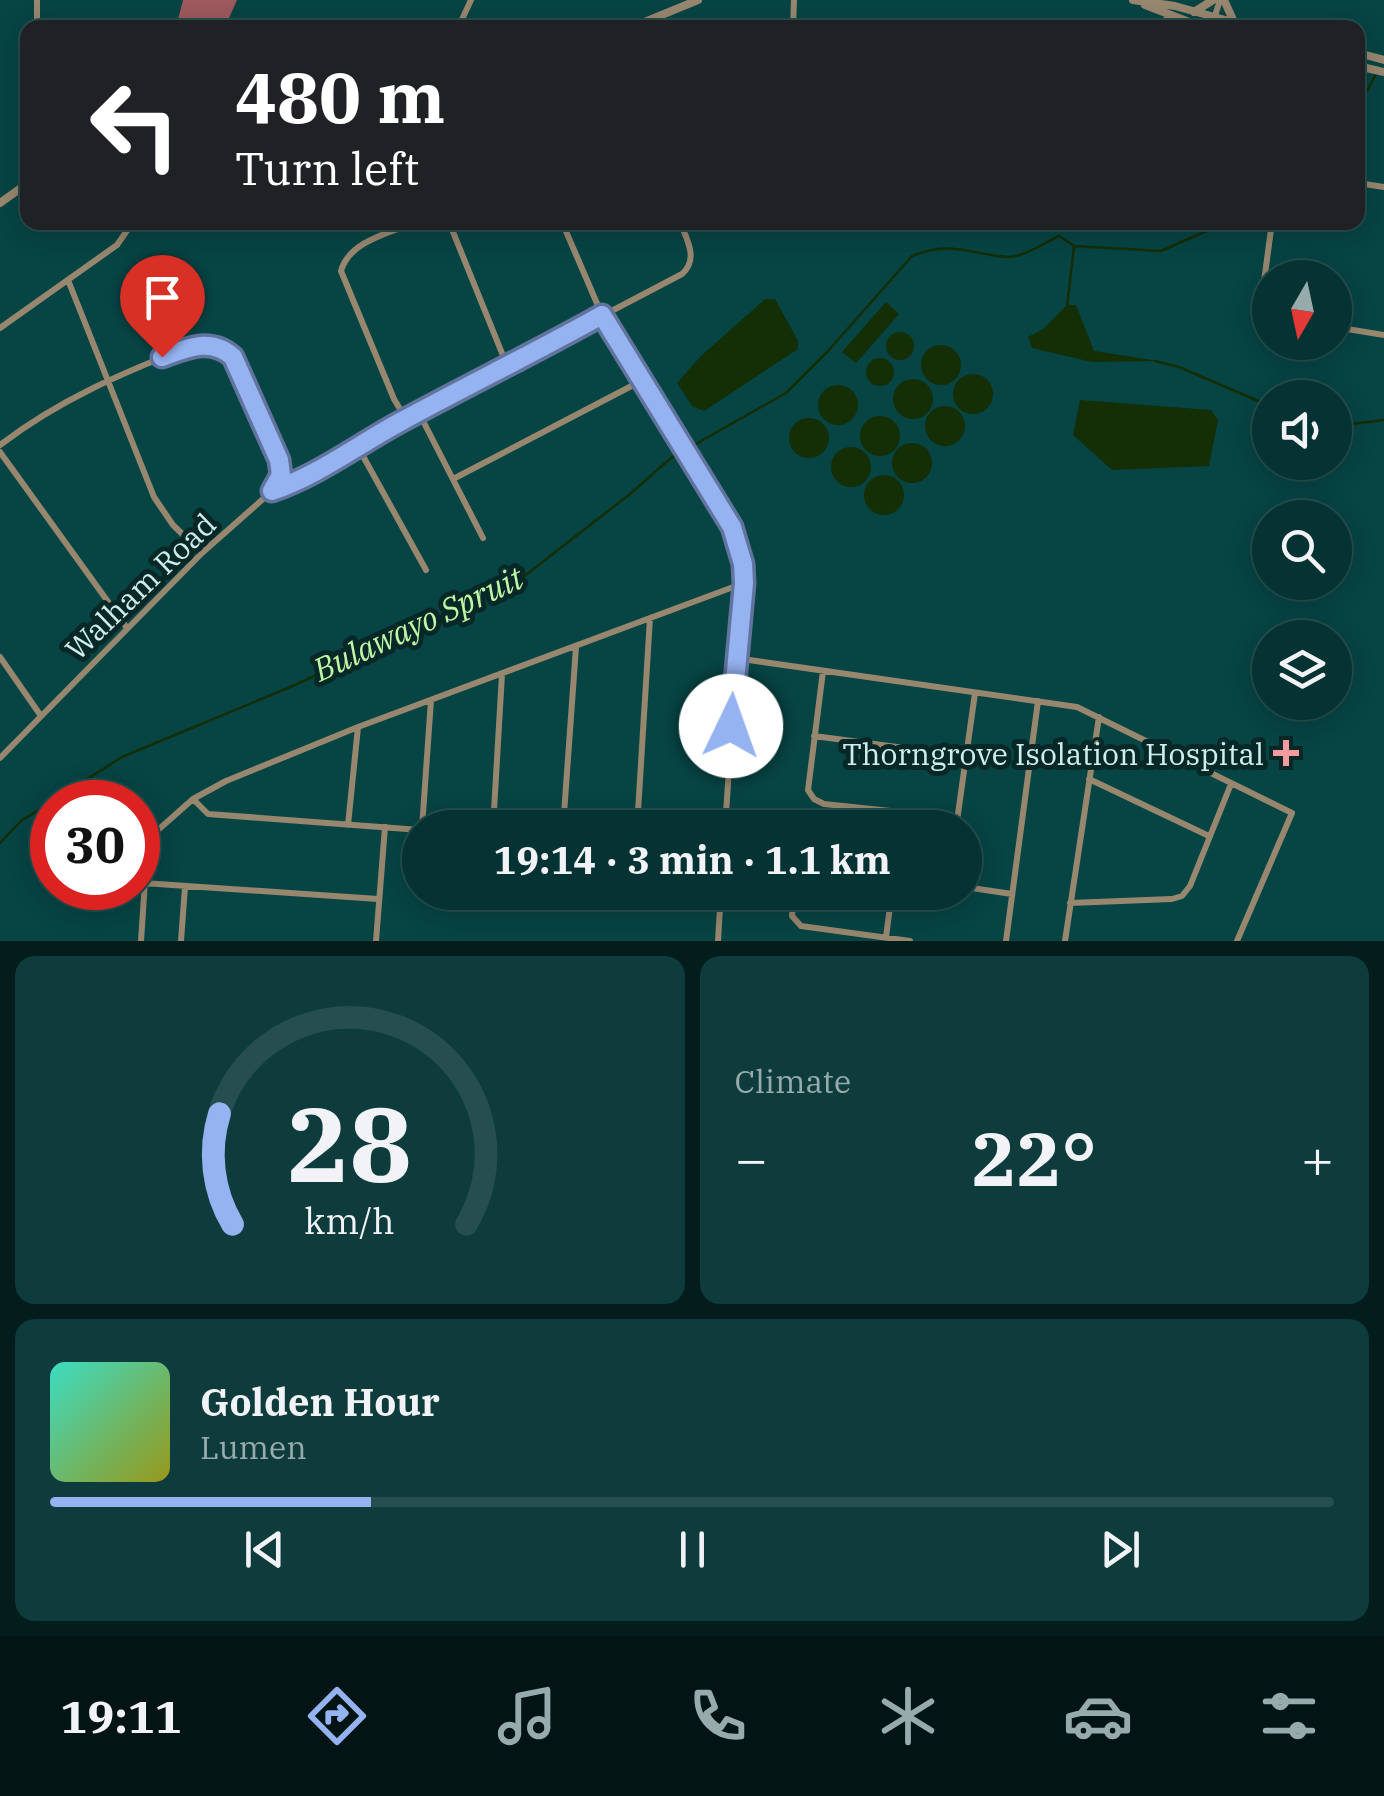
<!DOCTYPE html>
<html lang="en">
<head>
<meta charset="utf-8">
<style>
  body { margin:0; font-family:"IBM Plex Serif",serif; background:#0e3b3b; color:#f1f3f6; height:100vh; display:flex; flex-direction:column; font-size:38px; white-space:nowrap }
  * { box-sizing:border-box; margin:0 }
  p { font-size:32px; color:#97aaac }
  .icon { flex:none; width:55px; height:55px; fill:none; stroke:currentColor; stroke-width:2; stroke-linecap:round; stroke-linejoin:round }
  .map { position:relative; height:941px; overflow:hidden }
  .details { display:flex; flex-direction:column; gap:15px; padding:15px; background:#031c1c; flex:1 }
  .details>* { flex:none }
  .hud { position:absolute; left:20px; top:20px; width:1345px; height:210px; border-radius:20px; box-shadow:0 5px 25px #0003,0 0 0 2px #264e4e; background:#202124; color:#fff; overflow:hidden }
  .needle { width:65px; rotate:189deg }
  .tools { position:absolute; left:1252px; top:260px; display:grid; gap:20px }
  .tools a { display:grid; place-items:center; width:100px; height:100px; border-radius:50%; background:#053333; box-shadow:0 5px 25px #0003,0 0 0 2px #264e4e; font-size:50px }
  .speed { position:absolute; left:30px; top:780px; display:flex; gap:20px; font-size:50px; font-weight:700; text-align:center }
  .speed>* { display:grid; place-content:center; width:130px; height:130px; border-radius:50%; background:#053333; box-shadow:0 5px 25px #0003,0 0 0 2px #264e4e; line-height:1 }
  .speed .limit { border:15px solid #d22; background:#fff; color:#111 }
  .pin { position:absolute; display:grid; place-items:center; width:85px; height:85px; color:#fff; margin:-102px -42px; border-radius:50% 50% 50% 0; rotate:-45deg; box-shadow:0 0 10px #0007 }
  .pin .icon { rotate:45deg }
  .me { position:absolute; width:110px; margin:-55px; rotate:3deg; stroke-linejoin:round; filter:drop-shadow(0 0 8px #0008) }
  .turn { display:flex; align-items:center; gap:35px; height:210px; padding:0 50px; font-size:45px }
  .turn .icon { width:130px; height:130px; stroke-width:2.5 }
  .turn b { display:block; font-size:70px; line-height:85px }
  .big { font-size:75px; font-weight:700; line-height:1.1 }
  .details .card { flex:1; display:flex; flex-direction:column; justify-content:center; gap:15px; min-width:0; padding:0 35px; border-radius:20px; background:#0e3b3b }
  .details .dial { align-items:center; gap:0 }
  .dial svg { height:260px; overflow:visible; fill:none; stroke:#264e4e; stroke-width:7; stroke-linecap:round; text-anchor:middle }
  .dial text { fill:#f1f3f6; stroke:none }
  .song { display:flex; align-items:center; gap:30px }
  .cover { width:120px; height:120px; border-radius:15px; background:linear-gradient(135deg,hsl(170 70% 55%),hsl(60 70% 35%)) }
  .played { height:10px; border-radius:5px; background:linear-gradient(90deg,#95b2f1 25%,#264e4e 25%) }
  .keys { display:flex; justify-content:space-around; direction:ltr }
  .heat { display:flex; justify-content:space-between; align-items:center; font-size:55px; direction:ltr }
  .details .tiles { flex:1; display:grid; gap:15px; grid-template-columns:1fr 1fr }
  .card:last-child { grid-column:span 2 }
  .trip { position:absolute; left:402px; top:810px; width:580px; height:100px; border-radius:50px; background:#053333; box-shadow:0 5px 25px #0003,0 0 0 2px #264e4e; font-weight:700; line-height:100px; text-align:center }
  .dock { display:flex; height:160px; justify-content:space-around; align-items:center; background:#021414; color:#97aaac }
  .dock .icon { width:70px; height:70px }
  .dock .selected { color:#95b2f1 }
  .dock b { font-size:45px; color:#f1f3f6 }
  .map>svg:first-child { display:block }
  .forest { fill:#9d595d }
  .water { fill:#142e06 }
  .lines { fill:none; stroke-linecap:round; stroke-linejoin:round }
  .stream { stroke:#142e06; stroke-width:2.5 }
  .minor { stroke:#98876f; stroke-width:6 }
  .tertiary { stroke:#98876f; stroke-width:8 }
  .route-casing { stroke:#61749d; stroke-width:25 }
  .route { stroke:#95b2f1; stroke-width:18 }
  .poi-dot { fill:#f49b9f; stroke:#082727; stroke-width:4 }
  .labels { text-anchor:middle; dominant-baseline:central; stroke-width:10; stroke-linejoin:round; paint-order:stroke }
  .street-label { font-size:30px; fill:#cee; stroke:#082727 }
  .poi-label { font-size:30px; fill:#cee; stroke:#082727; text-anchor:end }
  .water-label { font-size:32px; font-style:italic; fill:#bef6a6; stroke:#082727 }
</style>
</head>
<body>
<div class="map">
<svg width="1384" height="941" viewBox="0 0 1384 941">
  <rect width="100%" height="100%" fill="#074444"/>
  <!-- forest -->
  <path class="forest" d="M183,0H237L225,27H176Z"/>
  <!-- water -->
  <path class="water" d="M765,299H775L798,341V349L704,411L692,406L677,383L701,356Z
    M886,302L899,314L856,363L842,352Z
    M1067,305H1076L1094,351L1158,361L1092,362L1032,348L1028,337L1043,329Z
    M886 346a14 14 0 1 1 28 0a14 14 0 1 1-28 0Z
    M921 365a20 20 0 1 1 40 0a20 20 0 1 1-40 0Z
    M866 372a14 14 0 1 1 28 0a14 14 0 1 1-28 0Z
    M953 394a20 20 0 1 1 40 0a20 20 0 1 1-40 0Z
    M893 399a20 20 0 1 1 40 0a20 20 0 1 1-40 0Z
    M818 405a20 20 0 1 1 40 0a20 20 0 1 1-40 0Z
    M1080,400L1211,410L1218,420L1209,466L1112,470L1073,435Z
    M925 426a20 20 0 1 1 40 0a20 20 0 1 1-40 0Z
    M860 436a20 20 0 1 1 40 0a20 20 0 1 1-40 0Z
    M789 438a20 20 0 1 1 40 0a20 20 0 1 1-40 0Z
    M892 463a20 20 0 1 1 40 0a20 20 0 1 1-40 0Z
    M831 467a20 20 0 1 1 40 0a20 20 0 1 1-40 0Z
    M864 495a20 20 0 1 1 40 0a20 20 0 1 1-40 0Z"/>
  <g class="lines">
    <!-- stream -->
    <path class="stream" d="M1358,108L1376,74
      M1067,307L1074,246
      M1155,361L1179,367L1270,406
      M1335,426L1384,420
      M0,843L21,821L122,757L295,685L518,581L630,494L671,458L786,393L828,351L912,256C951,240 970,254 1007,257C1022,258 1044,243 1059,236L1074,246L1161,251L1227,222"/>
    <!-- minor -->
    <path class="minor" d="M37,28V0
      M458,28L471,0
      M793,28L794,0
      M1158,28L1169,16
      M1211,28L1220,0
      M1358,183L1384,187
      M449,222L508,368
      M562,222L602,315L732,527L743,564L725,828
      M68,280L154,497L173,525L202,553
      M1270,317L1262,311L1261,304L1272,222
      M1335,327L1384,335
      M0,328L117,245L133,222
      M419,413L483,538
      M406,419L394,399L341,271C349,241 390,233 416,222
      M0,445C59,400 122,373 191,346C204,344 218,344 229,353C243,365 276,447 281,467L272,491L202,553L0,758
      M358,447L426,570
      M0,452L127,628
      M455,478L643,380
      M274,490L314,473L406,419L682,274C699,259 687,240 680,222
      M0,657L41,716
      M735,658L1077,707L1292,813L1237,941
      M823,671L808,790L814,799L824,804L957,818
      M814,736L965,756
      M1089,779L1209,836
      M193,799L208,814L420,830
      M348,825L358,727
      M422,828L431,700
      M493,828L502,674
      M563,828L576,647
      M637,828L650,618
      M956,828L975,693
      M143,883L378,899
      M965,887L1012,894
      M794,892L792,916L801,926L910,941
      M1070,903L1172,899L1182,896L1190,886L1231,784
      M886,937L892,892
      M141,941L147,851L158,830L193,799L226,781L358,727L744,583
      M181,941L185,887
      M376,941L385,827
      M718,941L721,892
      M1006,941L1038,701
      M1065,941L1099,717"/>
    <!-- tertiary -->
    <path class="tertiary" d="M1133,0L1175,6L1254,28
      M1224,0L1234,22
      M1145,5L1205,28
      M1194,12L1213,0
      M630,28L698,0
      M1358,53L1384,60
      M1358,66L1384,72
      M0,203L28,183"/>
  </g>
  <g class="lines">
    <!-- route casing -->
    <g class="route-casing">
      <path id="route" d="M162,357C187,348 211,337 233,357L279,460L281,475L272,491C319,475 359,444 402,421C468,385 536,352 602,315L732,527L743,564L744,583L731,726"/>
    </g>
    <!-- route -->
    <use href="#route" class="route"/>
  </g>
  <!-- markers -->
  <path class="poi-dot" d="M1281 738h10v10h10v10h-10v10h-10v-10h-10v-10h10z"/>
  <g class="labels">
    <!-- street labels -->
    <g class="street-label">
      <text transform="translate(140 586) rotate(-44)">Walham Road</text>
    </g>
    <!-- poi labels -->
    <g class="poi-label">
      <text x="1264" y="753">Thorngrove Isolation Hospital</text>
    </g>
    <!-- water labels -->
    <g class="water-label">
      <text transform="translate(418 623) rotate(-25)">Bulawayo Spruit</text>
    </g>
  </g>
</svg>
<div class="tools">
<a><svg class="needle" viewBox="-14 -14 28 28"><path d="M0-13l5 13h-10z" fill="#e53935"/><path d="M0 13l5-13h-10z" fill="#97aaac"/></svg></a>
<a><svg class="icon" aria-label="sound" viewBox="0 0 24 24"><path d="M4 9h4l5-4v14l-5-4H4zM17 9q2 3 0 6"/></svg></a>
<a><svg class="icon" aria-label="search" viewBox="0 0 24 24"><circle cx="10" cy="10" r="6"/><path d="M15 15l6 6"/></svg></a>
<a><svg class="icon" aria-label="layers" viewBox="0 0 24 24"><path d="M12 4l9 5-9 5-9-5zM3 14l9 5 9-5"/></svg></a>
</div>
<div class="speed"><div class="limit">30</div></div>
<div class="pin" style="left:162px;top:357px;background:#d93025"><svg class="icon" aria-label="arrive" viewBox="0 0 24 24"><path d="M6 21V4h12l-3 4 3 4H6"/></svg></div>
<svg class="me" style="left:731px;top:726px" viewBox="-20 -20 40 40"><circle r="19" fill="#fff"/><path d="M0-13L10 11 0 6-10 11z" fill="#95b2f1"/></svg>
<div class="trip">19:14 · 3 min · 1.1 km</div>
<div class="hud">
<div class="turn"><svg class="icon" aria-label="left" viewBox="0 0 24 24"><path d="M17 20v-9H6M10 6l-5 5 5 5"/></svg><div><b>480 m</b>Turn left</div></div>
</div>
</div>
<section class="details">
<div class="tiles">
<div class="card dial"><svg viewBox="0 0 100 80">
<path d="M14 69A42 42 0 1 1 86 69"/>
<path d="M14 69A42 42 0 0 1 10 35" stroke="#95b2f1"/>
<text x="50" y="56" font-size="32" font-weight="700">28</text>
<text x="50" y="72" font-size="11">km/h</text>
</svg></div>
<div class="card"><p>Climate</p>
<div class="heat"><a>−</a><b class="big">22°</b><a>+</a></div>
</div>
<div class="card">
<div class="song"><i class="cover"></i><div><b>Golden Hour</b><p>Lumen</p></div></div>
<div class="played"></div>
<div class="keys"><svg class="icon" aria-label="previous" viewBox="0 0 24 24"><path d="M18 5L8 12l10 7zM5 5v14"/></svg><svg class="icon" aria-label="pause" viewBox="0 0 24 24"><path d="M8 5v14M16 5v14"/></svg><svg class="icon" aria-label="next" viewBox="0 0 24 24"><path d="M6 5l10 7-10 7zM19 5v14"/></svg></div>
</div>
</div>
</section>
<nav class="dock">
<b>19:11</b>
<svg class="icon selected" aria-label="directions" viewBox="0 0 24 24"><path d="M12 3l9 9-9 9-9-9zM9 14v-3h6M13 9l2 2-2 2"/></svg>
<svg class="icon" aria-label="music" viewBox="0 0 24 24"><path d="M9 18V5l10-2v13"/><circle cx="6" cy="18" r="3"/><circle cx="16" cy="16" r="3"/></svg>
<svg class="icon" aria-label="phone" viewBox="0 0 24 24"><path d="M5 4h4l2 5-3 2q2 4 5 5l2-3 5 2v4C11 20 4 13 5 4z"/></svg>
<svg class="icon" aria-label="climate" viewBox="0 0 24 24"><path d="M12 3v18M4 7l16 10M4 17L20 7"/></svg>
<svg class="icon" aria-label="car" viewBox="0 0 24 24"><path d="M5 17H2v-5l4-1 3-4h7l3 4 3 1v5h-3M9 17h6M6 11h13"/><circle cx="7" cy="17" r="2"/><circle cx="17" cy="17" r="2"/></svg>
<svg class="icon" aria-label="filters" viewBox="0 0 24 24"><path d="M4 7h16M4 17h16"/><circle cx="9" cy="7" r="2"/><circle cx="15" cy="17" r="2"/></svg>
</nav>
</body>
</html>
